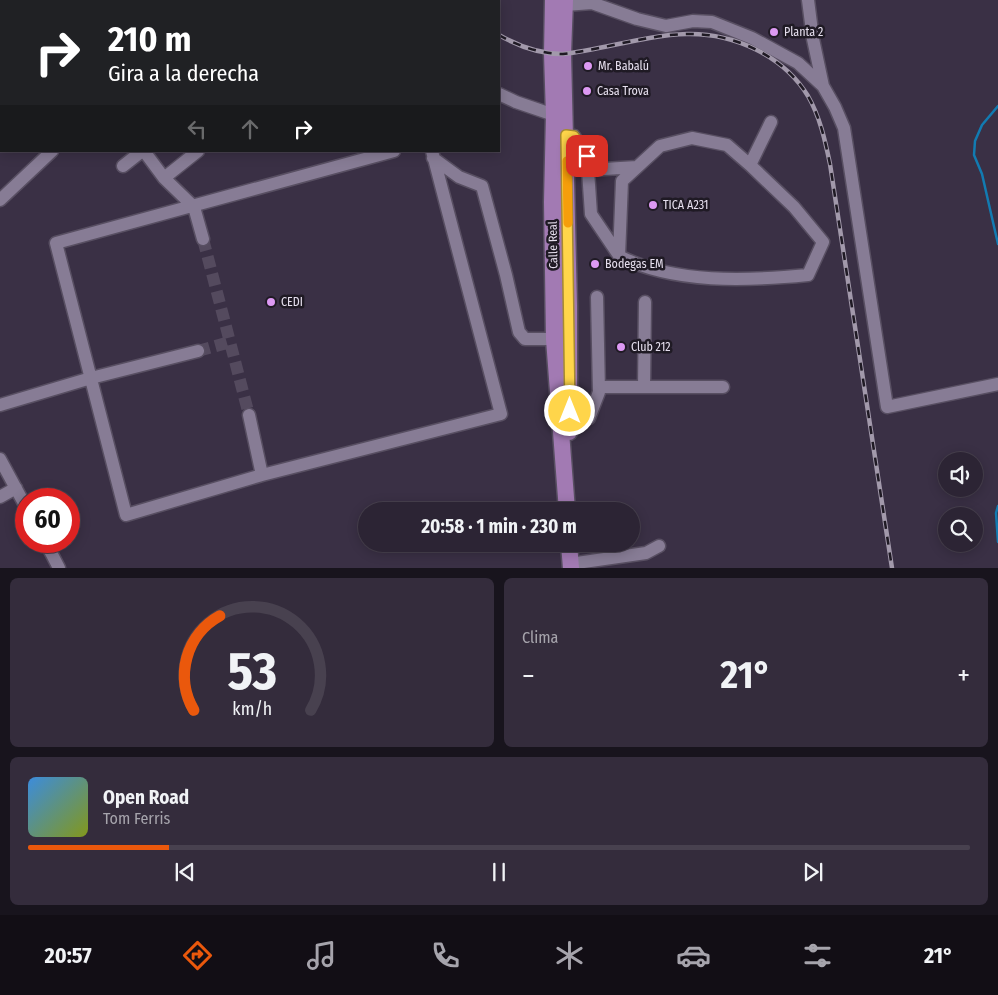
<!DOCTYPE html>
<html lang="es">
<head>
<meta charset="utf-8">
<style>
  body { margin:0; font-family:"Fira Sans Condensed",sans-serif; background:#342c3c; color:#f1f3f6; height:100vh; display:flex; flex-direction:column; font-size:19px; white-space:nowrap }
  * { box-sizing:border-box; margin:0 }
  p { font-size:16px; color:#a6a4ac }
  .icon { flex:none; width:28px; height:28px; fill:none; stroke:currentColor; stroke-width:2; stroke-linecap:round; stroke-linejoin:round }
  .map { position:relative; height:568px; overflow:hidden }
  .drawer { display:flex; flex-direction:column; gap:10px; padding:10px; background:#18141d; flex:1 }
  .drawer>* { flex:none }
  .banner { position:absolute; left:0px; top:0px; width:500px; height:152px; box-shadow:0 2px 12px #0003,0 0 0 1px #48414f; background:#202124; color:#fff; overflow:hidden }
  .controls { position:absolute; left:938px; top:452px; display:grid; gap:10px }
  .controls a { display:grid; place-items:center; width:45px; height:45px; border-radius:50%; background:#2c2434; box-shadow:0 2px 12px #0003,0 0 0 1px #48414f; font-size:25px }
  .speed { position:absolute; left:15px; top:488px; display:flex; gap:10px; font-size:25px; font-weight:700; text-align:center }
  .speed>* { display:grid; place-content:center; width:65px; height:65px; border-radius:50%; background:#2c2434; box-shadow:0 2px 12px #0003,0 0 0 1px #48414f; line-height:1 }
  .speed .limit { border:8px solid #d22; background:#fff; color:#111 }
  .pin { position:absolute; display:grid; place-items:center; width:42px; height:42px; color:#fff; margin:-21px; border-radius:10px; box-shadow:0 2px 8px #0006 }
  .me { position:absolute; width:55px; margin:-28px; rotate:0deg; stroke-linejoin:round; filter:drop-shadow(0 0 4px #0008) }
  .turn { display:flex; align-items:center; gap:18px; height:105px; padding:0 25px; font-size:22px }
  .turn .icon { width:65px; height:65px; stroke-width:2.5 }
  .turn b { display:block; font-size:35px; line-height:42px }
  .lanes { display:flex; align-items:center; height:48px; padding:0 25px; background:#0003; justify-content:center; gap:25px; direction:ltr }
  .lanes .off { opacity:.35 }
  .big { font-size:38px; font-weight:700; line-height:1.1 }
  .drawer .tile { flex:1; display:flex; flex-direction:column; justify-content:center; gap:8px; min-width:0; padding:0 18px; border-radius:8px; background:#342c3c }
  .drawer .dial { align-items:center; gap:0 }
  .dial svg { height:130px; overflow:visible; fill:none; stroke:#48414f; stroke-width:7; stroke-linecap:round; text-anchor:middle }
  .dial text { fill:#f1f3f6; stroke:none }
  .song { display:flex; align-items:center; gap:15px }
  .cover { width:60px; height:60px; border-radius:8px; background:linear-gradient(135deg,hsl(210 70% 55%),hsl(70 70% 35%)) }
  .played { height:5px; border-radius:2px; background:linear-gradient(90deg,#ea580c 15%,#48414f 15%) }
  .keys { display:flex; justify-content:space-around; direction:ltr }
  .heat { display:flex; justify-content:space-between; align-items:center; font-size:28px; direction:ltr }
  .drawer .tiles { flex:1; display:grid; gap:10px; grid-template-columns:1fr 1fr }
  .tile:last-child { grid-column:span 2 }
  .trip { position:absolute; left:358px; top:502px; width:282px; height:50px; border-radius:25px; background:#2c2434; box-shadow:0 2px 12px #0003,0 0 0 1px #48414f; font-weight:700; line-height:50px; text-align:center }
  .dock { display:flex; height:80px; justify-content:space-around; align-items:center; background:#120e15; color:#a6a4ac }
  .dock .icon { width:35px; height:35px }
  .dock .on { color:#ea580c }
  .dock b { font-size:22px; color:#f1f3f6 }
  .map>svg:first-child { display:block }
  .green { fill:#214e1e }
  .lines { fill:none; stroke-linecap:round; stroke-linejoin:round }
  .stream { stroke:#127bb1; stroke-width:2.5 }
  .minor-tunnel { stroke:#544a5e; stroke-width:12; stroke-dasharray:12 6; stroke-linecap:butt }
  .minor-casing { stroke:#584f62; stroke-width:15 }
  .major-casing { stroke:#584f62; stroke-width:19 }
  .minor { stroke:#877c95; stroke-width:12 }
  .major { stroke:#a27ab3; stroke-width:16 }
  .rail-casing { stroke:#a299ab; stroke-width:4.5 }
  .rail { stroke:#1f1a24; stroke-width:2.5; stroke-dasharray:8; stroke-linecap:butt }
  .route-casing { stroke:#a68a30; stroke-width:12 }
  .route { stroke:#ffd54a; stroke-width:9 }
  .slow { stroke:#f59e0b; stroke-width:9 }
  .poi-dot { fill:#dd99f3; stroke:#1f1a24; stroke-width:2 }
  .labels { text-anchor:middle; dominant-baseline:central; stroke-width:5; stroke-linejoin:round; paint-order:stroke }
  .poi-label { font-size:12px; fill:#e7e0ef; stroke:#1f1a24; text-anchor:start }
  .street-label { font-size:12px; fill:#e7e0ef; stroke:#1f1a24 }
</style>
</head>
<body>
<div class="map">
<svg width="998" height="568" viewBox="0 0 998 568">
  <rect width="100%" height="100%" fill="#3a3045"/>
  <!-- green -->
  <path class="green" d="M0,0H188L1,1V119Z"/>
  <g class="lines">
    <!-- stream -->
    <path class="stream" d="M998,106L982,125L975,141L974,155L982,174L998,244
      M998,506L996,513L998,542"/>
    <!-- minor-tunnel -->
    <path class="minor-tunnel" d="M203,239L230,342
      M198,351L230,342L249,415"/>
    <!-- minor casing -->
    <g class="minor-casing">
      <path id="minor" d="M224,1L226,0
        M592,3L637,19L666,26L693,21L712,22L752,38L798,63L823,86L813,39L808,0
        M565,5L592,3L594,0
        M823,86L835,107L844,128L887,407L998,384
        M499,94L516,102L554,115
        M566,135L574,136L587,156L591,214L618,254
        M692,138L727,145L750,165L794,207L823,242L808,275C747,281 674,284 619,256L622,181L660,146Z
        M144,151L164,178L194,207L203,239
        M394,151L56,243L126,515L262,475L501,414L432,151
        M433,158L459,177L482,186L506,275L519,332L525,339H554
        M750,165L771,122
        M123,166L142,151
        M588,170L637,167
        M164,178L198,151
        M0,200L52,151
        M599,387H723
        M644,387L645,302
        M0,405L91,378L198,351
        M249,415L262,475
        M570,422L589,418L599,392L597,297
        M0,459L26,507
        M0,497L16,488
        M45,541L59,568
        M570,564L646,553L659,546"/>
    </g>
    <!-- major casing -->
    <g class="major-casing">
      <path id="major" d="M553,0L552,54L554,115L552,202L554,339L567,511
        M565,0L563,54L569,306V432
        M569,544L571,568"/>
    </g>
    <!-- minor -->
    <use href="#minor" class="minor"/>
    <!-- major -->
    <use href="#major" class="major"/>
    <!-- rail casing -->
    <g class="rail-casing">
      <path id="rail" d="M459,0L460,1
        M499,35C518,46 541,54 563,54C605,49 646,35 687,34C733,33 783,55 808,96C820,117 825,140 830,164L892,568"/>
    </g>
    <!-- rail -->
    <use href="#rail" class="rail"/>
  </g>
  <g class="lines">
    <!-- route casing -->
    <g class="route-casing">
      <path id="route" d="M570,411L566,135L574,136L587,156"/>
    </g>
    <!-- route -->
    <use href="#route" class="route"/>
    <!-- slow -->
    <path class="slow" d="M567,161L568,223"/>
  </g>
  <!-- markers -->
  <g class="poi-dot">
    <circle cx="774" cy="32" r="5"/>
    <circle cx="588" cy="66" r="5"/>
    <circle cx="587" cy="91" r="5"/>
    <circle cx="653" cy="205" r="5"/>
    <circle cx="595" cy="264" r="5"/>
    <circle cx="271" cy="302" r="5"/>
    <circle cx="621" cy="347" r="5"/>
  </g>
  <g class="labels">
    <!-- poi labels -->
    <g class="poi-label">
      <text x="784" y="32">Planta 2</text>
      <text x="598" y="66">Mr. Babalú</text>
      <text x="597" y="91">Casa Trova</text>
      <text x="663" y="205">TICA A231</text>
      <text x="605" y="264">Bodegas EM</text>
      <text x="281" y="302">CEDI</text>
      <text x="631" y="347">Club 212</text>
    </g>
    <!-- street labels -->
    <g class="street-label">
      <text transform="translate(553 245) rotate(-91)">Calle Real</text>
    </g>
  </g>
</svg>
<div class="controls">
<a><svg class="icon" aria-label="sound" viewBox="0 0 24 24"><path d="M4 9h4l5-4v14l-5-4H4zM17 9q2 3 0 6"/></svg></a>
<a><svg class="icon" aria-label="search" viewBox="0 0 24 24"><circle cx="10" cy="10" r="6"/><path d="M15 15l6 6"/></svg></a>
</div>
<div class="speed"><div class="limit">60</div></div>
<div class="pin" style="left:587px;top:156px;background:#d93025"><svg class="icon" aria-label="arrive" viewBox="0 0 24 24"><path d="M6 21V4h12l-3 4 3 4H6"/></svg></div>
<svg class="me" style="left:570px;top:411px" viewBox="-20 -20 40 40"><circle r="17" fill="#ffd54a" stroke="#fff" stroke-width="3"/><path d="M0-11L8 9 0 5-8 9z" fill="#fff"/></svg>
<div class="trip">20:58 · 1 min · 230 m</div>
<div class="banner">
<div class="turn"><svg class="icon" aria-label="right" viewBox="0 0 24 24"><path d="M7 20v-9h11M14 6l5 5-5 5"/></svg><div><b>210 m</b>Gira a la derecha</div></div>
<div class="lanes"><svg class="icon off" aria-label="left" viewBox="0 0 24 24"><path d="M17 20v-9H6M10 6l-5 5 5 5"/></svg><svg class="icon off" aria-label="ahead" viewBox="0 0 24 24"><path d="M12 20V5M6 11l6-6 6 6"/></svg><svg class="icon" aria-label="right" viewBox="0 0 24 24"><path d="M7 20v-9h11M14 6l5 5-5 5"/></svg></div>
</div>
</div>
<section class="drawer">
<div class="tiles">
<div class="tile dial"><svg viewBox="0 0 100 80">
<path d="M14 69A42 42 0 1 1 86 69"/>
<path d="M14 69A42 42 0 0 1 30 11" stroke="#ea580c"/>
<text x="50" y="56" font-size="32" font-weight="700">53</text>
<text x="50" y="72" font-size="11">km/h</text>
</svg></div>
<div class="tile"><p>Clima</p>
<div class="heat"><a>−</a><b class="big">21°</b><a>+</a></div>
</div>
<div class="tile">
<div class="song"><i class="cover"></i><div><b>Open Road</b><p>Tom Ferris</p></div></div>
<div class="played"></div>
<div class="keys"><svg class="icon" aria-label="previous" viewBox="0 0 24 24"><path d="M18 5L8 12l10 7zM5 5v14"/></svg><svg class="icon" aria-label="pause" viewBox="0 0 24 24"><path d="M8 5v14M16 5v14"/></svg><svg class="icon" aria-label="next" viewBox="0 0 24 24"><path d="M6 5l10 7-10 7zM19 5v14"/></svg></div>
</div>
</div>
</section>
<nav class="dock">
<b>20:57</b>
<svg class="icon on" aria-label="directions" viewBox="0 0 24 24"><path d="M12 3l9 9-9 9-9-9zM9 14v-3h6M13 9l2 2-2 2"/></svg>
<svg class="icon" aria-label="music" viewBox="0 0 24 24"><path d="M9 18V5l10-2v13"/><circle cx="6" cy="18" r="3"/><circle cx="16" cy="16" r="3"/></svg>
<svg class="icon" aria-label="phone" viewBox="0 0 24 24"><path d="M5 4h4l2 5-3 2q2 4 5 5l2-3 5 2v4C11 20 4 13 5 4z"/></svg>
<svg class="icon" aria-label="climate" viewBox="0 0 24 24"><path d="M12 3v18M4 7l16 10M4 17L20 7"/></svg>
<svg class="icon" aria-label="car" viewBox="0 0 24 24"><path d="M5 17H2v-5l4-1 3-4h7l3 4 3 1v5h-3M9 17h6M6 11h13"/><circle cx="7" cy="17" r="2"/><circle cx="17" cy="17" r="2"/></svg>
<svg class="icon" aria-label="filters" viewBox="0 0 24 24"><path d="M4 7h16M4 17h16"/><circle cx="9" cy="7" r="2"/><circle cx="15" cy="17" r="2"/></svg>
<b>21°</b>
</nav>
</body>
</html>
